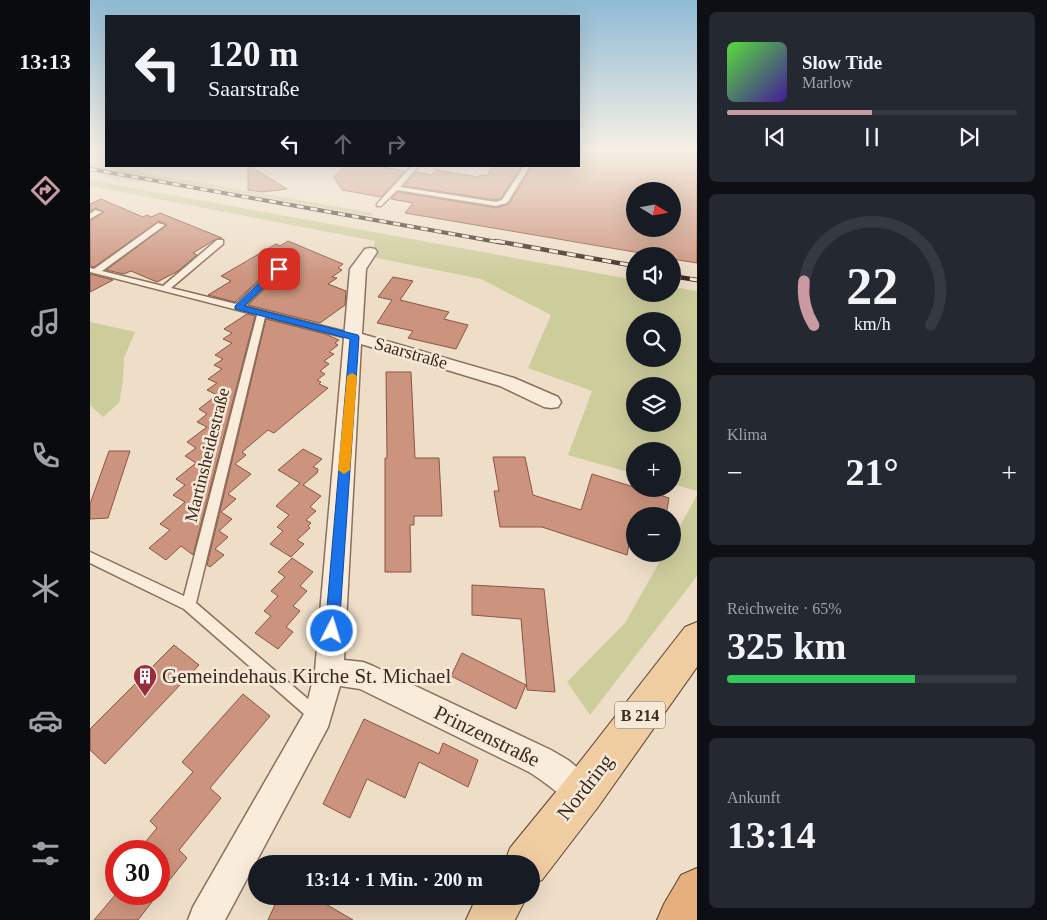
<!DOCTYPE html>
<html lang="de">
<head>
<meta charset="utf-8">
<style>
  body { margin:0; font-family:"Times New Roman",serif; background:#242831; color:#f1f3f6; height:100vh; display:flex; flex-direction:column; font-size:19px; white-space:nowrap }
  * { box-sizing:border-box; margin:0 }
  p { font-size:16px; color:#9ea1a6 }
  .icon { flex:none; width:28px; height:28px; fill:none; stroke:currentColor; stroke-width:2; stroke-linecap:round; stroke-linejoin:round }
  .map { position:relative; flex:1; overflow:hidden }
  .sheet { display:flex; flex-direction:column; gap:12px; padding:12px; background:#0d0f14; width:350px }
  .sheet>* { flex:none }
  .banner { position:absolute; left:15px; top:15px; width:475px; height:152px; border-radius:0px; box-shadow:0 5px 20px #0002; background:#171b24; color:#f1f3f6; overflow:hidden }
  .needle { width:32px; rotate:101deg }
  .buttons { position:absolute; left:536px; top:182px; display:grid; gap:10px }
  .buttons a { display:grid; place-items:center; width:55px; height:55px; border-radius:50%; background:#171b24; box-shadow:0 5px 20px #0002; font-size:25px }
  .speed { position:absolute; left:15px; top:840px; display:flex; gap:10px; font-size:25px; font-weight:700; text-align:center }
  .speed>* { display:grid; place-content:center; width:65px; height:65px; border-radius:50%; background:#171b24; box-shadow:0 5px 20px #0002; line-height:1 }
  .speed .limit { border:8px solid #d22; background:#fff; color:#111 }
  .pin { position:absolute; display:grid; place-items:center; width:42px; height:42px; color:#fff; margin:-21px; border-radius:10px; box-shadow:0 2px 8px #0006 }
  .me { position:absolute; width:55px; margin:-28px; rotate:5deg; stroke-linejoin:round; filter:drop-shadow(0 0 4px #0008) }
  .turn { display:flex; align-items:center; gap:18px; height:105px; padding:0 20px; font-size:22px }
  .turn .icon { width:65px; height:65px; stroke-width:2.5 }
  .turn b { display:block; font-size:35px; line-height:42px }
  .lanes { display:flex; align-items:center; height:48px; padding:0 20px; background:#0003; justify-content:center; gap:25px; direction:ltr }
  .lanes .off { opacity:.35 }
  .big { font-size:38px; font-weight:700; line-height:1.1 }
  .sheet .tile { flex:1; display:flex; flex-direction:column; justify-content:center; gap:8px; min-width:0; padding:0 18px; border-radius:8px; background:#242831 }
  .sheet .dial { align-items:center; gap:0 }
  .dial svg { height:130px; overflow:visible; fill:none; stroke:#363941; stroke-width:7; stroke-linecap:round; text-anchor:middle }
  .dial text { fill:#f1f3f6; stroke:none }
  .song { display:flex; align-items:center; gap:15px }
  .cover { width:60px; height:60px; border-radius:8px; background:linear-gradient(135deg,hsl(110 70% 55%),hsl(260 70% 35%)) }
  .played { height:5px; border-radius:2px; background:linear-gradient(90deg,#c99aa2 50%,#363941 50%) }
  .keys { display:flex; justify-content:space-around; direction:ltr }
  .heat { display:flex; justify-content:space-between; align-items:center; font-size:28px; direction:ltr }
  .charge { height:8px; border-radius:4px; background:linear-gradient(90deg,#34c759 65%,#363941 0) }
  .trip { position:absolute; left:158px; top:855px; width:292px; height:50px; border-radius:25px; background:#171b24; box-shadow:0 5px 20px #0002; font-weight:700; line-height:50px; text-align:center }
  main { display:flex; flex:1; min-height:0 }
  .dock { display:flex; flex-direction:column; width:90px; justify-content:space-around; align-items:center; background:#090b0e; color:#9ea1a6 }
  .dock .icon { width:35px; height:35px }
  .dock .current { color:#c99aa2 }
  .dock b { font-size:22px; color:#f1f3f6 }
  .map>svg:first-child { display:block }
  .green { fill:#cdcc9b; fill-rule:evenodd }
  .building { fill:#cc947e; stroke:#895543; fill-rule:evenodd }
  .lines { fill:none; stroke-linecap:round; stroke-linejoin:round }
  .service-casing { stroke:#8a6f5d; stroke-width:3 }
  .minor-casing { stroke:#8a6f5d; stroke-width:3 }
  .primary-casing { stroke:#583e31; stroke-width:2 }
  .trunk-casing { stroke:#583e31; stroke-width:2 }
  .service { fill:#f9ecdb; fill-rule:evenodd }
  .minor { fill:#f9ecdb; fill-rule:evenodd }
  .primary { fill:#f0cda1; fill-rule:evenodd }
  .trunk { fill:#e6b07e; fill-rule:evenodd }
  .rail-far1-casing { stroke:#3b2a20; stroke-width:4 }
  .rail-casing { stroke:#3b2a20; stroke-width:4.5 }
  .rail-far1 { stroke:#f6e9d7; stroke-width:2.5; stroke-dasharray:7; stroke-linecap:butt }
  .rail { stroke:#f6e9d7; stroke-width:3; stroke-dasharray:9; stroke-linecap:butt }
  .route { fill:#1a73e8; stroke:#114b97 }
  .slow { fill:#f59e0b }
  .labels { text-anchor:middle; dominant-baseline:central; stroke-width:5; stroke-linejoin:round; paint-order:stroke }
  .shield { fill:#f6e9d7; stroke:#736357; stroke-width:1 }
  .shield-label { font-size:16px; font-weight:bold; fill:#3b2a20 }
  .street-label { font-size:18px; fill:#3b2a20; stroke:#f6e9d7 }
  .near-poi-label { font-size:21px; fill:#3b2a20; stroke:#f6e9d7; text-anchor:start }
  .near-street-label { font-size:21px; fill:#3b2a20; stroke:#f6e9d7 }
</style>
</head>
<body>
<main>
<nav class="dock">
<b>13:13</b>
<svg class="icon current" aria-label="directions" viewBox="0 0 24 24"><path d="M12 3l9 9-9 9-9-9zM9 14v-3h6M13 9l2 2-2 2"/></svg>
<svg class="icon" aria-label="music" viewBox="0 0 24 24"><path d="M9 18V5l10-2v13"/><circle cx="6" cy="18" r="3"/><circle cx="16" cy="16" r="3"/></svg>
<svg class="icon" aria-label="phone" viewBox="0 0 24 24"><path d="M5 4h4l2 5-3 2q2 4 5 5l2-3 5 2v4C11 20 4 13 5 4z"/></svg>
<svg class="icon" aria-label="climate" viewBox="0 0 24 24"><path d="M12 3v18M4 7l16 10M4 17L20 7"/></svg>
<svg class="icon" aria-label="car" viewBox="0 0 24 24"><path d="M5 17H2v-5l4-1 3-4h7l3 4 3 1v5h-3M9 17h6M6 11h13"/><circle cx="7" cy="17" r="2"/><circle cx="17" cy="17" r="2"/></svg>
<svg class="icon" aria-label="filters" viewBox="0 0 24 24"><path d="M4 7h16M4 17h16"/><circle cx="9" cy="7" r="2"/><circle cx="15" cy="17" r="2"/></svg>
</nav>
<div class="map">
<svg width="607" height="920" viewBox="0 0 607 920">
  <rect width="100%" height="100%" fill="#eedec8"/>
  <!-- green -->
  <path class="green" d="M0,163L16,166L283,213L281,216L0,167Z
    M0,180L545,280V294H582L583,287L607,291V491L583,484L582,451H545V474L478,455L502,391L438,368L461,315L391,279L282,257L285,241L0,186ZM545,321H582V359H545ZM545,386H582V424H545Z
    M0,322L45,332L34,358L33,381L29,403L13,417L0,405Z
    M607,495V576L500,715L477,682L535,623L574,554H582L583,539Z"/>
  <!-- building -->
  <path class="building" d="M489,149H607V263L582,259V256H568L315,213L323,203L301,199L308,192L406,208L419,204L442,166H489ZM545,191H582V229H545Z
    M158,166H160L197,189L172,192L158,190Z
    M255,166H288L315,171L291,197L252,190L244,177Z
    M403,166H432L411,198L406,200L314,186L326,172L341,175L346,170L389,177L390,175L397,176Z
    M11,199L53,217L57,215L61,217L70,213L132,238L126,239L103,253L107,255L88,271L67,282L41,271L34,274L16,270L77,225L69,221L4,267L0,266V221L14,212L6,208L0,212V204Z
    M198,241L253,264L248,268L252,270L242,277L247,278L238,284L256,291L255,305L230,323L158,305L206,259L207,254L205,252L198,253L145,302L118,295L141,281L131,276L186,244L190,246Z
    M0,274L23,280L0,292Z
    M303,277L323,281L310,300L359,312L354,319L378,325L366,349L318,338L323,331L287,323L302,300L288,297Z
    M157,314L165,316L103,555L91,546L76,560L59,548L80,530L70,524L95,502L83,495L95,485L86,479L106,463L95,456L106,448L97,442L117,427L107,422L117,414L109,409L127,395L117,390L127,383L118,379L132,369L124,365L133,359L125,355L142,343L133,339L142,333L134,329Z
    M176,319L235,334L249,340L245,343L248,345L239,352L244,354L234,361L239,364L230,371L235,374L227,380L231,382L229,384L238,388L184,433L178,430L152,452L156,455L145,464L161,474L138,494L146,499L131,512L142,519L129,531L138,537L125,549L134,555L120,567L117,565Z
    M296,372H321L325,458H349L352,516H324V525H320L321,572H295V458H297Z
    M213,449L232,459L223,467L228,469L227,473L213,485L231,496L220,507L226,511L216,520L221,523L218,526L220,528L207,540L214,544L201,557L180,544L193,531L187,527L199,515L186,506L210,483L188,470Z
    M19,451H40L18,518L0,519V504Z
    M403,457H435L443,495L491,510L502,474L579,498L576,516H545L537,555L452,527H410L404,491H409Z
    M202,558L223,572L210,586L217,591L203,606L210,611L196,627L203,632L188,649L165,633L181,616L174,611L188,596L181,591L195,577L188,572Z
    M382,585L454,589L465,692L437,690L431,619L382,615Z
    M84,645L109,665L15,764L0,750V729Z
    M372,653L436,685L426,709L361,676Z
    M153,694L180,716L120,788L131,798L89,850L97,858L69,893V851H48L67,828L60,821L103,772L92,762Z
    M274,719L349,754L353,743L388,760L378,787L329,762L315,798L277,779L260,818L233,804Z
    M26,894H68L48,920H4Z
    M189,896H222L263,920H178Z"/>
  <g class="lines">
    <!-- service casing -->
    <g class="service-casing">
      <path id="service" d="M322,166H329L310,187L406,202L412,200L434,166H440L417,203L406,206L307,190L291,206H287V204Z
        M5,210L12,212L0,219V214Z
        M68,223L75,225L12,271L73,286L127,240H133V244L81,288L146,304L199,254H205V258L154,306L268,335L270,337L265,340L175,317L106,603L232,711L235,716L232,721L227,724L222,721L94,609L0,563V552L94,596L167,315L0,272V268L4,269Z"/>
    </g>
    <!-- minor casing -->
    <g class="minor-casing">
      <path id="minor" d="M280,248L285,249L287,252L276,269L272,334L424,378L468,397L471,402L468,407L461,408L454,407L410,386L271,344L254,660L273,662L283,666L461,750L478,760L504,781L509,792L504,803L493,808C473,800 458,783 439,772L270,689L250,686L238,727L135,920H98L103,907L215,712L225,671L260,269L275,249Z"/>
    </g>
    <!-- primary casing -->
    <g class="primary-casing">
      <path id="primary" d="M607,622V667L508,807L452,880L441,884V864H414L420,848L478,777L595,627Z
        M387,896H437L425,920H376Z"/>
    </g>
    <!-- trunk casing -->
    <g class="trunk-casing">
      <path id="trunk" d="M607,868V920H567L574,904L591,875Z"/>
    </g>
    <!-- service -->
    <use href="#service" class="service"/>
    <!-- minor -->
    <use href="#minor" class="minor"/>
    <!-- primary -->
    <use href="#primary" class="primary"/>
    <!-- trunk -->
    <use href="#trunk" class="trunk"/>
    <!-- rail-far1 casing -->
    <g class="rail-far1-casing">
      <path id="rail-far1" d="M0,169L413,243"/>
    </g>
    <!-- rail casing -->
    <g class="rail-casing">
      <path id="rail" d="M406,241L545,266
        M582,276L607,280"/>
    </g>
    <!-- rail-far1 -->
    <use href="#rail-far1" class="rail-far1"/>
    <!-- rail -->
    <use href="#rail" class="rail"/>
  </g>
  <!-- sky -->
  <linearGradient id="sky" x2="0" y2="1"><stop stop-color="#8fbad4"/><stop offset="0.54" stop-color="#f7f0e6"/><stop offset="1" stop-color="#f7f0e6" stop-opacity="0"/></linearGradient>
  <rect width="607" height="278" fill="url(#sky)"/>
  <!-- route -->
  <path class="route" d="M186,267L193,269L154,306L268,335L269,337L249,631L247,635L242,637L237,635L235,631L260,339L145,309V306Z"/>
  <!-- slow -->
  <path class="slow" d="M262,373L267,376L260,470L254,474L248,470L257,376Z"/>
  <!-- icons -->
  <defs>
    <g id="building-pin" transform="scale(1.25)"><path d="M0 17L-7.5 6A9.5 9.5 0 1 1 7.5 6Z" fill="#992d3c" stroke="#f6e9d7"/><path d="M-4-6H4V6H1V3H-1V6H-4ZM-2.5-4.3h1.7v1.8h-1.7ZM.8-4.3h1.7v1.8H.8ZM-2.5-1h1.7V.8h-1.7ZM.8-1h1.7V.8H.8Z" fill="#fff"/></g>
  </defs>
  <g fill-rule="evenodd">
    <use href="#building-pin" x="55" y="676"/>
  </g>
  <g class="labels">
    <!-- shield labels -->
    <rect class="shield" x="525" y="701.5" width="50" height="27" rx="4"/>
    <g class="shield-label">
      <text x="550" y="715">B 214</text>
    </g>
    <!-- street labels -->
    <g class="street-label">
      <text transform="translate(321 353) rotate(16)">Saarstraße</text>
      <text transform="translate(117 455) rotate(-76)">Martinsheidestraße</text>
    </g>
    <!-- near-poi labels -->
    <g class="near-poi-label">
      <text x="72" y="676">Gemeindehaus Kirche St. Michael</text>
    </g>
    <!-- near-street labels -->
    <g class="near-street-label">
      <text transform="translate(397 736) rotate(26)">Prinzenstraße</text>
      <text transform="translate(495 787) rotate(-52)">Nordring</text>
    </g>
  </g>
</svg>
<div class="buttons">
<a><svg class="needle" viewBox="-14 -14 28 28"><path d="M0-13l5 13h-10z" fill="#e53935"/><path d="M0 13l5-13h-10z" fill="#9ea1a6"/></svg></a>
<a><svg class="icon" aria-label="sound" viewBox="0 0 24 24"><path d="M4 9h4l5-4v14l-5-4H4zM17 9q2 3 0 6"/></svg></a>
<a><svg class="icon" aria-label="search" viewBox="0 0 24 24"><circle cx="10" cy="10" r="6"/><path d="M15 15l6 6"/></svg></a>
<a><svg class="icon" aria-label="layers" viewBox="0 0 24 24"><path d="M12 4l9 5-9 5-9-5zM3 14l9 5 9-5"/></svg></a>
<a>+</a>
<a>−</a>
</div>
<div class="speed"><div class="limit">30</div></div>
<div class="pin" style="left:189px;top:269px;background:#d93025"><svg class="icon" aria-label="arrive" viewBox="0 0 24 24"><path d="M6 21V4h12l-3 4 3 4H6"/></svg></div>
<svg class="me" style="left:242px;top:631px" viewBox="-20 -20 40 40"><circle r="17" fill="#1a73e8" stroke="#fff" stroke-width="3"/><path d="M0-11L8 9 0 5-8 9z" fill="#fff"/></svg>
<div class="trip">13:14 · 1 Min. · 200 m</div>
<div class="banner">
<div class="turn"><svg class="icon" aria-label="left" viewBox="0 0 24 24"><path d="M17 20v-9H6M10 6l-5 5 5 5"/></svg><div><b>120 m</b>Saarstraße</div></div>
<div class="lanes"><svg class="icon" aria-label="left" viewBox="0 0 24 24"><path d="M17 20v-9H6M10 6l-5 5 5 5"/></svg><svg class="icon off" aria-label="ahead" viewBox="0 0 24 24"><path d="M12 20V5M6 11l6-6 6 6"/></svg><svg class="icon off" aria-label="right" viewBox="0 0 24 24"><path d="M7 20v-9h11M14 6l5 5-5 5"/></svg></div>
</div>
</div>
<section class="sheet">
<div class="tile">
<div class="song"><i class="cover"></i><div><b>Slow Tide</b><p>Marlow</p></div></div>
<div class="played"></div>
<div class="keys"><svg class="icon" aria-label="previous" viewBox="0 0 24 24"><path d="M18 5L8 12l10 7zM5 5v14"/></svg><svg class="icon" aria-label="pause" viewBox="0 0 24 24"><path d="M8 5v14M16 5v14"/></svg><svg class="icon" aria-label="next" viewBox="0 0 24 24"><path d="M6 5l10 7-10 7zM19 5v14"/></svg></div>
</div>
<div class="tile dial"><svg viewBox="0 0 100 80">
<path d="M14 69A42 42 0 1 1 86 69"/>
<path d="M14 69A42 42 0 0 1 8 42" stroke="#c99aa2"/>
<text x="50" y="56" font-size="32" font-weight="700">22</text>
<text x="50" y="72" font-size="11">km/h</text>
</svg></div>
<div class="tile"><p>Klima</p>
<div class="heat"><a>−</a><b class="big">21°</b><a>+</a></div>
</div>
<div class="tile"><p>Reichweite · 65%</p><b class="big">325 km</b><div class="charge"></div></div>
<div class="tile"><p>Ankunft</p><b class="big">13:14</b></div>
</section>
</main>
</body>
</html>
